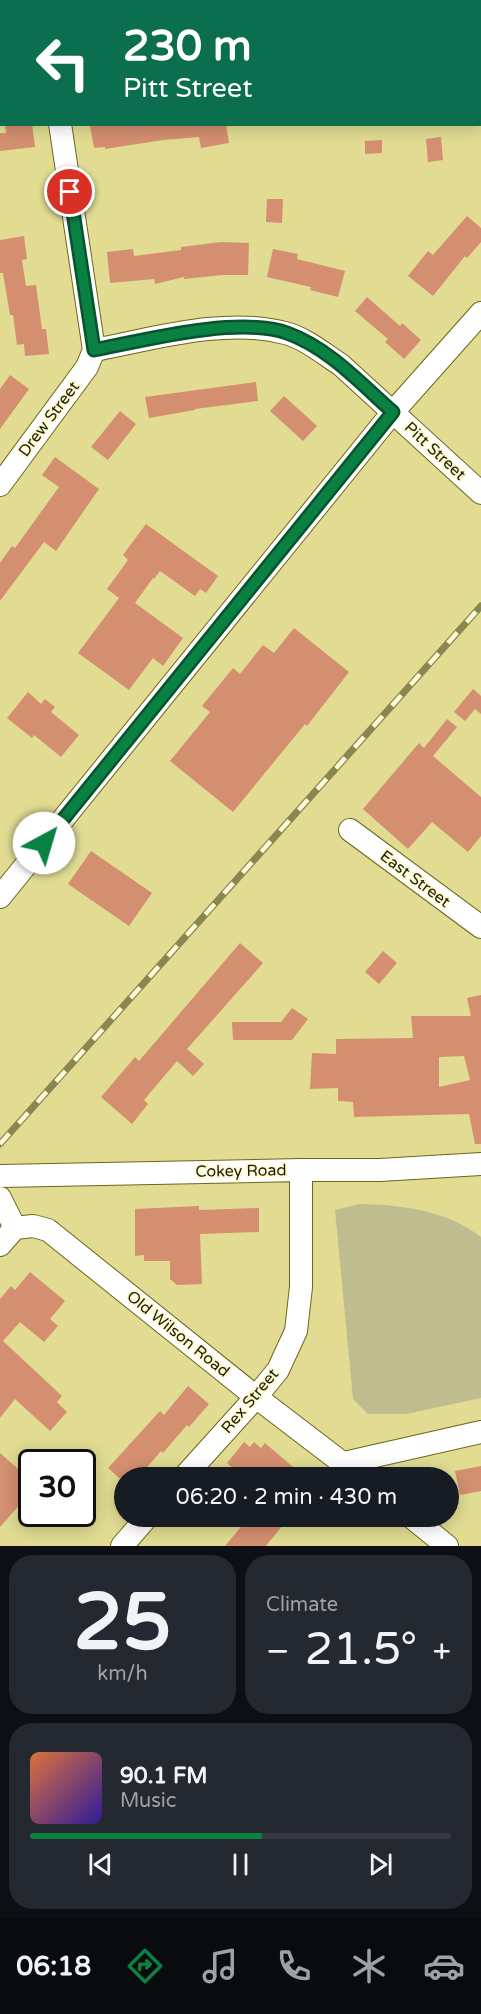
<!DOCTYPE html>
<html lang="en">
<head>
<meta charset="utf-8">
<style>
  body { margin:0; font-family:"Varela Round",sans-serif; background:#242831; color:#f1f3f6; height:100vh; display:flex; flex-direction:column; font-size:22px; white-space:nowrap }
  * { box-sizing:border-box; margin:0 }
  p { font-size:20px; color:#9ea1a6 }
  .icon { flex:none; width:33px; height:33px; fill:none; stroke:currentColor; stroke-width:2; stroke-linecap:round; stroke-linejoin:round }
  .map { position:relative; height:1546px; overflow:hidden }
  .side { display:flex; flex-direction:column; gap:9px; padding:9px; background:#0d0f14; flex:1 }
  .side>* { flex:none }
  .guide { position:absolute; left:0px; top:0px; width:482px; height:126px; box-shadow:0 3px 15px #0003; background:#0b6e4f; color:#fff; overflow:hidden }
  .speed { position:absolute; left:18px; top:1449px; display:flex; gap:12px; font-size:30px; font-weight:700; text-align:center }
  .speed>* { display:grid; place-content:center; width:78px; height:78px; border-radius:50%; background:#171b24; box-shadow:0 3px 15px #0003; line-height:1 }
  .speed .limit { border:3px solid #111; border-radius:9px; background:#fff; color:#111 }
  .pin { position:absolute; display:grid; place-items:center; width:51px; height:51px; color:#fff; margin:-26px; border:3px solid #fff; border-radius:50%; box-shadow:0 2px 6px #0007 }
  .me { position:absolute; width:66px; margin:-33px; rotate:39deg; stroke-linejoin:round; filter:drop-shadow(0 0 4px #0008) }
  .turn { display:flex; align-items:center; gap:21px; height:126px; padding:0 24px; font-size:27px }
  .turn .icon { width:78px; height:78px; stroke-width:2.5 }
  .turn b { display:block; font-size:42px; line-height:51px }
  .big { font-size:45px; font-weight:600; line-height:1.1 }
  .side .widget { flex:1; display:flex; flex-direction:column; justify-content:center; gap:9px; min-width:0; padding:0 21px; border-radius:24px; background:#242831 }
  .side .dial { align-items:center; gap:0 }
  .dial b { font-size:78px; line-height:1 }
  .song { display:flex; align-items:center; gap:18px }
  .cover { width:72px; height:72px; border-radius:9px; background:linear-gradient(135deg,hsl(20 70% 55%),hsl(250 70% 35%)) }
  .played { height:6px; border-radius:3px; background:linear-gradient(90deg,#0b8043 55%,#363941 55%) }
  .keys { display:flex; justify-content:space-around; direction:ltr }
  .heat { display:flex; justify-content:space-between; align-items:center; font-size:33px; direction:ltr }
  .side .tiles { flex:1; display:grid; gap:9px; grid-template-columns:1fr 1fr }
  .widget:last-child { grid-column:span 2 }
  .trip { position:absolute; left:114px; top:1467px; width:345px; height:60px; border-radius:30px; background:#171b24; box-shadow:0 3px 15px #0003; font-weight:600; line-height:60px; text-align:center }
  .dock { display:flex; height:96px; justify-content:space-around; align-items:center; background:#090b0e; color:#9ea1a6 }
  .dock .icon { width:42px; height:42px }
  .dock .active { color:#0b8043 }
  .dock b { font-size:27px; color:#f1f3f6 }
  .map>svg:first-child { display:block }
  .green { fill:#bfbc90 }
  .building { fill:#d48f70; fill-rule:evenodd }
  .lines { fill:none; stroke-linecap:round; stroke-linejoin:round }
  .minor-casing { stroke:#6c661b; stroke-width:24 }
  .minor { stroke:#fff; stroke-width:22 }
  .rail-casing { stroke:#8a8650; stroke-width:7 }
  .rail { stroke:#fdfbd7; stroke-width:4.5; stroke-dasharray:14; stroke-linecap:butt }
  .route-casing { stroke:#07532c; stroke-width:15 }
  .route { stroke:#0b8043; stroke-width:10 }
  .labels { text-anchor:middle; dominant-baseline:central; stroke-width:4.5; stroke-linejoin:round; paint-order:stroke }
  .street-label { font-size:16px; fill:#211e01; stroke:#fdfbd7 }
</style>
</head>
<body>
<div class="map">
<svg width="481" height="1546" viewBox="0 0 481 1546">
  <rect width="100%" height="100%" fill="#e1dc92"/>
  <!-- green -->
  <path class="green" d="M359,1204C403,1205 445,1210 481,1237V1398L406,1414H368L353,1399L335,1210Z"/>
  <!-- building -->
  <path class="building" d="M18,124H32L35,147L0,151V133H6L5,126Z
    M100,124H226L229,143L201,148L199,137L163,140L105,149V147L94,148L90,126Z
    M441,137L443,160L428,162L426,139Z
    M382,140V153L365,154V141Z
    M267,199H283L282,223L266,222Z
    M467,216L481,228V242L467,258L465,256L433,296L408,276L428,251L433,255Z
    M24,236L27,259L22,260L26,286L36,285L42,329H46L49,354L25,356L24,344L17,345L13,315H10L3,273H0V240Z
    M221,242L249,243L248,275H223L184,279V277L155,284L154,279L110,283L107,252L133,249L134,256L181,250V247Z
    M273,249L298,254L297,259L345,271L338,297L310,290L311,287L267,277Z
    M367,297L400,326L402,323L421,340L404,359L385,342L388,339L355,311Z
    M10,375L29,389L0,429V389Z
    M256,382L258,401L195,409V410L149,418L145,397Z
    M284,396L317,426L303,441L270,411Z
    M120,411L136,424L108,460L91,447Z
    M55,457L99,489L56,551L44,542L0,601V563L12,546L15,548L59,487L42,475Z
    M146,524L218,576L206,593L200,589L195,596L160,571L154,579L153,578L135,603L183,638L163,666L153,658L129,690L78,653L119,598L107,589L128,560L123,555Z
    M294,628L349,672L307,726L305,724L233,812L170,761L210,712L202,706L233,668L240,674L263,645L274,653Z
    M473,689L481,696V714L475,709L465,721L454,712Z
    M28,692L41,704L45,699L55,707L51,712L79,735L61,757L34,735L32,738L7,718Z
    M447,719L457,727L433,756L481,797V836L468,852L432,822L408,849L363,809L419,743L424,748Z
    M91,851L152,893L129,926L68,884Z
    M240,943L263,963L187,1049L204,1064L193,1076L177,1061L144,1100L148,1104L132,1124L101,1097L135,1057L139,1061Z
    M383,951L397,963L379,984L365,972Z
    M481,995V1144H475L469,1114L354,1117L353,1102L338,1101V1088L310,1089L312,1053L336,1054V1039L413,1038L411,1016H471L467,998ZM464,1056L470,1080L439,1087V1057Z
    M292,1008L308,1019L292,1040H233L232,1022H281Z
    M199,1206V1210L259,1208V1232L200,1234L202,1284L177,1285L170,1279V1261H144V1255L135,1256V1209Z
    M30,1272L65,1301L50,1319L58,1326L44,1342L20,1322L3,1341L62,1396L57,1402L67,1412L50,1431L15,1399L0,1418V1299L11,1286L15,1290Z
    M188,1386L209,1404L189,1427L187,1425L163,1453L161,1451L138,1478H119L108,1468L160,1411L164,1415Z
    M244,1442L250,1447L254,1442L261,1448L265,1443L306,1478H244L227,1463Z
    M0,1453L32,1481V1491L0,1527Z
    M481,1466V1491L460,1495L455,1471Z
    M250,1516H290L266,1546H225Z"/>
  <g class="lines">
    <!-- minor casing -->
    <g class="minor-casing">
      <path id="minor" d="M43,0L44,2
        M480,21H481
        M0,86L2,85
        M94,350C153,339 225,317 285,333C305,338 324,354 341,365L481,493
        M0,485L87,367L94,350L60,124
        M350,830L481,927
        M0,897L393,412L481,313
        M0,1176L301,1170H380L481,1164
        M0,1198L15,1228L33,1226L48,1230L256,1397L362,1478
        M0,1245L15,1228
        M344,1463L481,1432
        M183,1478L256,1397L278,1370L296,1331L301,1287V1170
        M410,1516L447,1546
        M122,1546L148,1516"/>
    </g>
    <!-- minor -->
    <use href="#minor" class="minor"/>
    <!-- rail casing -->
    <g class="rail-casing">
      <path id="rail" d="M0,1144L481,606"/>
    </g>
    <!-- rail -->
    <use href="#rail" class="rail"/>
  </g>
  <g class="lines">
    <!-- route casing -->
    <g class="route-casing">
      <path id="route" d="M44,843L393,412C361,384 329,348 287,333C238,316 145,340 94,350L70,192"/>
    </g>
    <!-- route -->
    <use href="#route" class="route"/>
  </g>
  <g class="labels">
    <!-- street labels -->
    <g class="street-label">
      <text transform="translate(49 419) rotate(-53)">Drew Street</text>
      <text transform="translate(435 451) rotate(43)">Pitt Street</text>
      <text transform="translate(415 879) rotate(37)">East Street</text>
      <text transform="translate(241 1171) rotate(-1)">Cokey Road</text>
      <text transform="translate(178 1334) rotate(39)">Old Wilson Road</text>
      <text transform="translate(250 1401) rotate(-50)">Rex Street</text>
    </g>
  </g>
</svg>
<div class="speed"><div class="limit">30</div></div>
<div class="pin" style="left:70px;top:192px;background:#d93025"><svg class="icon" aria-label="arrive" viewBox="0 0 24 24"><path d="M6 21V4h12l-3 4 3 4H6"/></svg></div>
<svg class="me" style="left:44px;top:843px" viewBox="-20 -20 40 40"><circle r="19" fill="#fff"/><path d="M0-13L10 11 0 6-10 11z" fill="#0b8043"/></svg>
<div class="trip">06:20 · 2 min · 430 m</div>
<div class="guide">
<div class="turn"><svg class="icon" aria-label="left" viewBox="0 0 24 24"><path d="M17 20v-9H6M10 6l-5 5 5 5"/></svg><div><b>230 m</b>Pitt Street</div></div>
</div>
</div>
<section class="side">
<div class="tiles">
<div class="widget dial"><b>25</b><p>km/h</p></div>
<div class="widget"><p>Climate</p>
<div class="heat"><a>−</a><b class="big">21.5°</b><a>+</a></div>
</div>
<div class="widget">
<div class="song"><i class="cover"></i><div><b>90.1 FM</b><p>Music</p></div></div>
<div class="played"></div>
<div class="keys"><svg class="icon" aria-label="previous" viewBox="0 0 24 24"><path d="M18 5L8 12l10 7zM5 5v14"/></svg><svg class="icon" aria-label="pause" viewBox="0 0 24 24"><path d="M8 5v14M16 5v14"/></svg><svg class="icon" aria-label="next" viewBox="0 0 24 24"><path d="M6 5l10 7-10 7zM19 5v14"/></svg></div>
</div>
</div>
</section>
<nav class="dock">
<b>06:18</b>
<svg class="icon active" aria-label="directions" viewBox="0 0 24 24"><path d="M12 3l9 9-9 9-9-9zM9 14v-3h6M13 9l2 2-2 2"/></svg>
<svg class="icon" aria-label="music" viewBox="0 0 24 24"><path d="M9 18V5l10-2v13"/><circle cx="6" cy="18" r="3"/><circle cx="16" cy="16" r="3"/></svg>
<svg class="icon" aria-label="phone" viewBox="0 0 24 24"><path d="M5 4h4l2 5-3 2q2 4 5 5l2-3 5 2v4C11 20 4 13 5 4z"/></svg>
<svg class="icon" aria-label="climate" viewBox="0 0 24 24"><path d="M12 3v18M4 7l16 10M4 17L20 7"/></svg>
<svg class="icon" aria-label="car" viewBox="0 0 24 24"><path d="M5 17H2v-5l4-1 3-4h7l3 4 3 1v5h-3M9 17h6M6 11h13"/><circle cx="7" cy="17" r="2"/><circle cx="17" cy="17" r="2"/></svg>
</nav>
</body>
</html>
